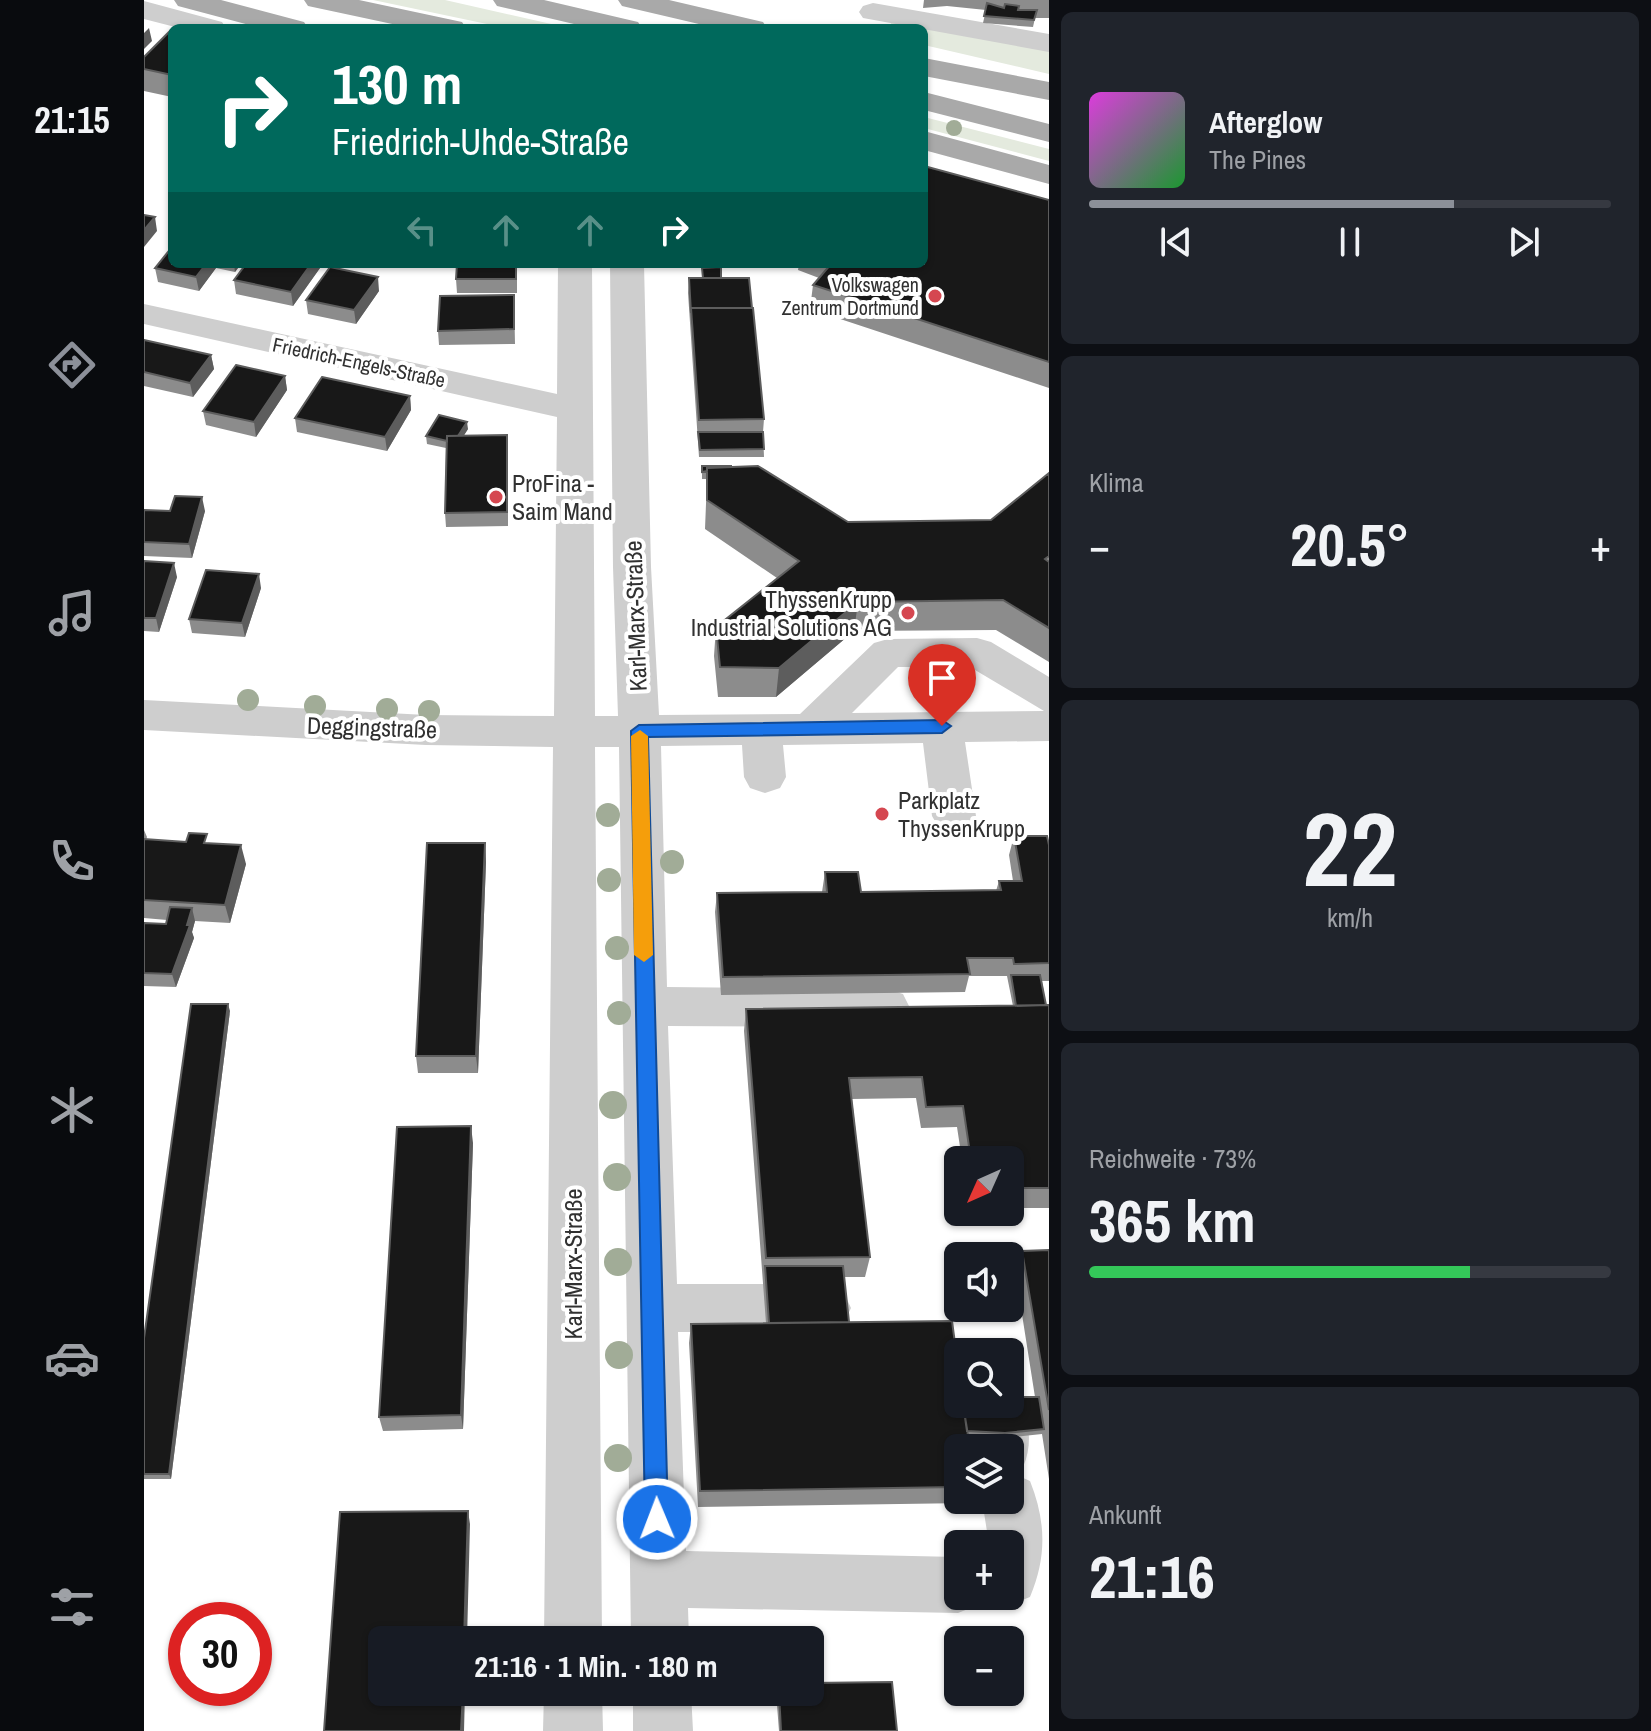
<!DOCTYPE html>
<html lang="de">
<head>
<meta charset="utf-8">
<style>
  body { margin:0; font-family:"Archivo Narrow",sans-serif; background:#20242c; color:#f1f3f6; height:100vh; display:flex; flex-direction:column; font-size:30px; white-space:nowrap }
  * { box-sizing:border-box; margin:0 }
  p { font-size:26px; color:#9ea1a6 }
  .icon { flex:none; width:44px; height:44px; fill:none; stroke:currentColor; stroke-width:2; stroke-linecap:round; stroke-linejoin:round }
  .map { position:relative; flex:1; overflow:hidden }
  .details { display:flex; flex-direction:column; gap:12px; padding:12px; background:#0d0f14; width:602px }
  .details>* { flex:none }
  .guide { position:absolute; left:24px; top:24px; width:760px; height:244px; border-radius:12px; box-shadow:0 2px 6px #0004; background:#00695c; color:#fff; overflow:hidden }
  .needle { width:52px; rotate:225deg }
  .fabs { position:absolute; left:800px; top:1146px; display:grid; gap:16px }
  .fabs a { display:grid; place-items:center; width:80px; height:80px; border-radius:12px; background:#171b24; box-shadow:0 2px 6px #0004; font-size:40px }
  .speed { position:absolute; left:24px; top:1602px; display:flex; gap:16px; font-size:40px; font-weight:700; text-align:center }
  .speed>* { display:grid; place-content:center; width:104px; height:104px; border-radius:50%; background:#171b24; box-shadow:0 2px 6px #0004; line-height:1 }
  .speed .limit { border:12px solid #d22; background:#fff; color:#111 }
  .pin { position:absolute; display:grid; place-items:center; width:68px; height:68px; color:#fff; margin:-82px -34px; border-radius:50% 50% 50% 0; rotate:-45deg; box-shadow:0 0 8px #0007 }
  .pin .icon { rotate:45deg }
  .me { position:absolute; width:88px; margin:-44px; rotate:359deg; stroke-linejoin:round; filter:drop-shadow(0 0 6px #0008) }
  .turn { display:flex; align-items:center; gap:28px; height:168px; padding:0 32px; font-size:36px }
  .turn .icon { width:104px; height:104px; stroke-width:2.5 }
  .turn b { display:block; font-size:56px; line-height:68px }
  .lanes { display:flex; align-items:center; height:76px; padding:0 32px; background:#0003; justify-content:center; gap:40px; direction:ltr }
  .lanes .off { opacity:.35 }
  .big { font-size:60px; font-weight:700; line-height:1.1 }
  .details .card { flex:1; display:flex; flex-direction:column; justify-content:center; gap:12px; min-width:0; padding:0 28px; border-radius:12px; background:#20242c }
  .details .dial { align-items:center; gap:0 }
  .dial b { font-size:104px; line-height:1 }
  .song { display:flex; align-items:center; gap:24px }
  .cover { width:96px; height:96px; border-radius:12px; background:linear-gradient(135deg,hsl(300 70% 55%),hsl(130 70% 35%)) }
  .played { height:8px; border-radius:4px; background:linear-gradient(90deg,#8c9099 70%,#363941 70%) }
  .keys { display:flex; justify-content:space-around; direction:ltr }
  .heat { display:flex; justify-content:space-between; align-items:center; font-size:44px; direction:ltr }
  .charge { height:12px; border-radius:6px; background:linear-gradient(90deg,#34c759 73%,#363941 0) }
  .trip { position:absolute; left:224px; top:1626px; width:456px; height:80px; border-radius:12px; background:#171b24; box-shadow:0 2px 6px #0004; font-weight:700; line-height:80px; text-align:center }
  main { display:flex; flex:1; min-height:0 }
  .tabs { display:flex; flex-direction:column; width:144px; justify-content:space-around; align-items:center; background:#090b0e; color:#9ea1a6 }
  .tabs .icon { width:56px; height:56px }
  .tabs .selected { color:#8c9099 }
  .tabs b { font-size:36px; color:#f1f3f6 }
  .map>svg:first-child { display:block }
  .green { fill:#e4eade }
  .lines { fill:none; stroke-linecap:round; stroke-linejoin:round }
  .minor { fill:#cecece; fill-rule:evenodd }
  .major { fill:#a9a9a9; fill-rule:evenodd }
  .tree { fill:#a1ac97 }
  .wall { fill:#8c8c8c }
  .shaded-wall { fill:#5d5d5d }
  .building { fill:#181818; stroke:#5d5d5d; stroke-width:2 }
  .route { fill:#1a73e8; stroke:#114b97; stroke-width:2 }
  .slow { fill:#f59e0b }
  .poi-dot { fill:#d54750; stroke:#fff; stroke-width:3 }
  .labels { text-anchor:middle; dominant-baseline:central; stroke-width:8; stroke-linejoin:round; paint-order:stroke }
  .far-poi-label { font-size:20px; fill:#313131; stroke:#fff; text-anchor:end }
  .far-street-label { font-size:20px; fill:#313131; stroke:#fff }
  .poi-label { font-size:24px; fill:#313131; stroke:#fff; text-anchor:start }
  .street-label { font-size:24px; fill:#313131; stroke:#fff }
</style>
</head>
<body>
<main>
<nav class="tabs">
<b>21:15</b>
<svg class="icon selected" aria-label="directions" viewBox="0 0 24 24"><path d="M12 3l9 9-9 9-9-9zM9 14v-3h6M13 9l2 2-2 2"/></svg>
<svg class="icon" aria-label="music" viewBox="0 0 24 24"><path d="M9 18V5l10-2v13"/><circle cx="6" cy="18" r="3"/><circle cx="16" cy="16" r="3"/></svg>
<svg class="icon" aria-label="phone" viewBox="0 0 24 24"><path d="M5 4h4l2 5-3 2q2 4 5 5l2-3 5 2v4C11 20 4 13 5 4z"/></svg>
<svg class="icon" aria-label="climate" viewBox="0 0 24 24"><path d="M12 3v18M4 7l16 10M4 17L20 7"/></svg>
<svg class="icon" aria-label="car" viewBox="0 0 24 24"><path d="M5 17H2v-5l4-1 3-4h7l3 4 3 1v5h-3M9 17h6M6 11h13"/><circle cx="7" cy="17" r="2"/><circle cx="17" cy="17" r="2"/></svg>
<svg class="icon" aria-label="filters" viewBox="0 0 24 24"><path d="M4 7h16M4 17h16"/><circle cx="9" cy="7" r="2"/><circle cx="15" cy="17" r="2"/></svg>
</nav>
<div class="map">
<svg width="905" height="1731" viewBox="0 0 905 1731">
  <rect width="100%" height="100%" fill="#fff"/>
  <!-- green -->
  <path class="green" d="M229,0H301L425,28H362Z
    M748,21L905,50V74L780,45V28H745Z
    M780,117L905,149V161L780,128Z"/>
  <g class="lines">
    <!-- minor -->
    <path class="minor" d="M0,1L78,22L82,28H35L0,19Z
      M729,3L905,34V52L719,18L715,12L719,6Z
      M414,264H448L451,716H474L469,567L466,264H500L507,567L515,715L656,714L730,643L744,639L833,638L847,642L905,677V741L821,742L832,816L825,828L810,833L795,828L788,816L779,743L639,745L642,777L636,788L621,793L606,788L600,777L598,745L517,746L523,987L743,989L759,994L766,1008L759,1022L743,1027L524,1026L533,1284H681L699,1291L707,1308L699,1325L681,1332H534L542,1551L814,1557V1596H838L834,1605L814,1613L544,1608L545,1640H487L475,747H451L458,1640H400L409,747L282,745L0,730V700L282,715L410,716L413,417L0,324V304L413,394ZM754,667H826L900,711L708,713Z
      M866,1383L872,1386C883,1412 891,1440 879,1467L866,1472V1448H833L826,1404H866Z
      M866,1472L886,1481C902,1521 903,1557 886,1597L866,1605L845,1596H866V1544H845L838,1500H866Z
      M400,1692H458L459,1731H399Z
      M489,1692H547L549,1731H489Z"/>
    <!-- major -->
    <path class="major" d="M30,0H77L160,22L164,28H117L34,6Z
      M160,0H215L318,22L322,28H267L164,6Z
      M349,0H400L494,22L498,28H447L353,6Z
      M474,0H525L619,22L623,28H572L478,6Z
      M780,58L905,82V100L780,76Z
      M780,92L905,124V142L780,110Z
      M780,131L905,165V184L780,150Z"/>
  </g>
  <!-- trees -->
  <g class="tree">
    <circle cx="810" cy="128" r="8"/>
    <circle cx="104" cy="700" r="11"/>
    <circle cx="171" cy="706" r="11"/>
    <circle cx="243" cy="709" r="11"/>
    <circle cx="285" cy="711" r="11"/>
    <circle cx="464" cy="815" r="12"/>
    <circle cx="528" cy="862" r="12"/>
    <circle cx="465" cy="880" r="12"/>
    <circle cx="473" cy="948" r="12"/>
    <circle cx="475" cy="1013" r="12"/>
    <circle cx="469" cy="1105" r="14"/>
    <circle cx="473" cy="1177" r="14"/>
    <circle cx="474" cy="1262" r="14"/>
    <circle cx="475" cy="1355" r="14"/>
    <circle cx="474" cy="1458" r="14"/>
  </g>
  <!-- wall -->
  <path class="wall" d="M780,0H905V18H891L889,27L839,23L842,10L803,6L779,8Z
    M28,29V97L0,91V57Z
    M905,200V388L666,309L669,285L675,278L654,270L655,264H780Z
    M28,264H97L91,272L72,268L55,291L14,282L11,268Z
    M102,264H176V268L149,306L92,294L90,280Z
    M373,264V293H313L312,279Z
    M558,268L577,278L620,419L619,432L620,457H555L544,293L545,278H558Z
    M235,291L212,324L164,314L162,300Z
    M370,295L371,344L295,345L294,331Z
    M0,340L67,355L70,369L49,397L0,386Z
    M141,376L143,390L112,437L62,425L59,411Z
    M266,396L267,410L243,451L153,432L151,418Z
    M324,429L319,436L364,449V526L302,527L301,513L302,448L283,444L282,436Z
    M558,466L587,467L704,522L847,520L905,473V662L852,630L710,631L632,697H574L570,656L572,627L633,578L561,529L563,479H558Z
    M0,510L61,511L48,558L0,556Z
    M0,561L33,577L15,632L0,631Z
    M117,588L101,637L48,633L45,619Z
    M0,830L3,837L2,840L66,844L102,864L86,923L51,921L48,932L50,938L32,987L0,986V923L22,924L23,920L0,918Z
    M870,836L905,845V981H898L902,1005H905V1208H866V1160H818L813,1127L777,1128L772,1098L708,1099L726,1257L721,1277H700L705,1322L814,1404L891,1397L871,1270L878,1251L905,1250V1479L898,1434L859,1438L824,1436L814,1448V1500H825L824,1503L554,1507L545,1343L547,1324L622,1323L600,1031L602,1009L869,1006L863,976H825L821,992L577,995L571,912L573,893L678,892L681,872L717,892L852,891L855,881H869L865,855Z
    M341,843L342,862L334,1073H274L272,1056Z
    M86,1011L27,1479H0V1338Z
    M329,1143L319,1429L239,1431L235,1417Z
    M632,1692H666L753,1731H635Z"/>
  <!-- shaded-wall -->
  <path class="shaded-wall" d="M5,28L8,41L0,49V33Z
    M11,217L13,231L0,247V230Z
    M62,264H71L72,268L55,291L52,277Z
    M90,264H97L91,272Z
    M167,264H176V268L149,306L147,292Z
    M234,277L235,291L212,324L210,310Z
    M67,355L70,369L49,397L46,383Z
    M141,376L143,390L112,437L110,422Z
    M266,396L267,410L243,451L241,437Z
    M323,422L324,429L311,450L310,443Z
    M58,497L61,511L48,558L45,544Z
    M30,563L33,577L15,632L12,618Z
    M115,574L117,588L101,637L98,623Z
    M714,602L710,631L632,697L635,668Z
    M341,843L342,862L334,1073L332,1056Z
    M97,845L102,864L86,923L81,905Z
    M48,908L51,921L48,932L50,938L32,987L28,974Z
    M84,1004L86,1011L27,1479L25,1474Z
    M327,1126L329,1143L319,1429L317,1415Z
    M324,1511L326,1524L323,1640H320Z
    M319,1692H321L320,1731H317Z"/>
  <!-- building -->
  <path class="building" d="M843,3L860,8L861,4L875,6L874,10H893L890,20L840,16Z
    M28,29V75L0,69V57Z
    M780,166L905,200V362L669,285L687,264H780Z
    M0,215L11,217L0,230Z
    M28,247V264H62L52,277L11,268Z
    M102,264H167L147,292L90,280Z
    M313,264H372V279H312Z
    M186,267L234,277L210,310L162,300Z
    M577,267V278H559L558,268Z
    M545,278H605L608,308H547V313Z
    M370,295V329L294,331L296,296Z
    M547,308H609L620,419L555,420Z
    M0,340L67,355L46,383L0,372Z
    M92,365L141,376L110,422L59,411Z
    M178,377L266,396L241,437L151,418Z
    M295,415L323,422L314,436H303V441L282,436Z
    M554,432H619L620,449L556,450Z
    M363,435V512L301,513L303,436Z
    M558,466H587V467L563,468V471L558,472Z
    M614,466L704,522L847,520L905,473V556L901,559L905,562V628L859,600L714,602L635,668L576,667L572,627L655,561L563,500V468Z
    M31,496L58,497L45,544L0,542V510L26,511Z
    M0,561L30,563L12,618H0Z
    M62,570L115,574L98,623L45,619Z
    M45,833L63,834L60,843L97,845L81,905L0,900V839L42,842Z
    M870,836H903L905,845V963L870,964L869,958H823L826,974L579,977L573,893L683,892L681,872H714L717,892L857,890L855,881H878Z
    M283,843H341L332,1056H272Z
    M26,907L48,908L43,925H46L28,974L0,973V923L22,924Z
    M867,975H896L902,1005L872,1006Z
    M47,1004H84L25,1474H0V1338Z
    M905,1005V1188H866V1160H827L819,1106L782,1107L778,1077L705,1078L726,1257L622,1258L602,1009Z
    M327,1126L317,1415L235,1417L253,1127Z
    M905,1250V1410L878,1251Z
    M621,1266H699L705,1322L625,1323Z
    M808,1321L814,1366V1404H819L826,1448H814V1487L556,1491L547,1324Z
    M866,1397H895L900,1429L861,1433L823,1431L819,1404H866Z
    M324,1511L320,1640H238V1692H319L317,1731H180L196,1512Z
    M748,1682L753,1731H637L635,1692H666V1683Z"/>
  <!-- route -->
  <path class="route" d="M798,720L807,726L798,733L504,737L524,1519L521,1527L513,1531L504,1527L501,1519L487,731L495,725Z"/>
  <!-- slow -->
  <path class="slow" d="M496,730L504,736L509,955L500,962L490,955L487,736Z"/>
  <!-- markers -->
  <g class="poi-dot">
    <circle cx="791" cy="296" r="8"/>
    <circle cx="352" cy="497" r="8"/>
    <circle cx="764" cy="613" r="8"/>
    <circle cx="738" cy="814" r="8"/>
  </g>
  <g class="labels">
    <!-- far-poi labels -->
    <g class="far-poi-label">
      <text x="775" y="284">Volkswagen<tspan x="775" dy="23">Zentrum Dortmund</tspan></text>
    </g>
    <!-- far-street labels -->
    <g class="far-street-label">
      <text transform="translate(215 362) rotate(12)">Friedrich-Engels-Straße</text>
    </g>
    <!-- poi labels -->
    <g class="poi-label">
      <text x="368" y="483">ProFina -<tspan x="368" dy="28">Saim Mand</tspan></text>
      <text x="748" y="599" text-anchor="end">ThyssenKrupp<tspan x="748" dy="28">Industrial Solutions AG</tspan></text>
      <text x="754" y="800">Parkplatz<tspan x="754" dy="28">ThyssenKrupp</tspan></text>
    </g>
    <!-- street labels -->
    <g class="street-label">
      <text transform="translate(491 616) rotate(-92)">Karl-Marx-Straße</text>
      <text transform="translate(228 727) rotate(2)">Deggingstraße</text>
      <text transform="translate(429 1264) rotate(-90)">Karl-Marx-Straße</text>
    </g>
  </g>
</svg>
<div class="fabs">
<a><svg class="needle" viewBox="-14 -14 28 28"><path d="M0-13l5 13h-10z" fill="#e53935"/><path d="M0 13l5-13h-10z" fill="#9ea1a6"/></svg></a>
<a><svg class="icon" aria-label="sound" viewBox="0 0 24 24"><path d="M4 9h4l5-4v14l-5-4H4zM17 9q2 3 0 6"/></svg></a>
<a><svg class="icon" aria-label="search" viewBox="0 0 24 24"><circle cx="10" cy="10" r="6"/><path d="M15 15l6 6"/></svg></a>
<a><svg class="icon" aria-label="layers" viewBox="0 0 24 24"><path d="M12 4l9 5-9 5-9-5zM3 14l9 5 9-5"/></svg></a>
<a>+</a>
<a>−</a>
</div>
<div class="speed"><div class="limit">30</div></div>
<div class="pin" style="left:798px;top:726px;background:#d93025"><svg class="icon" aria-label="arrive" viewBox="0 0 24 24"><path d="M6 21V4h12l-3 4 3 4H6"/></svg></div>
<svg class="me" style="left:513px;top:1519px" viewBox="-20 -20 40 40"><circle r="17" fill="#1a73e8" stroke="#fff" stroke-width="3"/><path d="M0-11L8 9 0 5-8 9z" fill="#fff"/></svg>
<div class="trip">21:16 · 1 Min. · 180 m</div>
<div class="guide">
<div class="turn"><svg class="icon" aria-label="right" viewBox="0 0 24 24"><path d="M7 20v-9h11M14 6l5 5-5 5"/></svg><div><b>130 m</b>Friedrich-Uhde-Straße</div></div>
<div class="lanes"><svg class="icon off" aria-label="left" viewBox="0 0 24 24"><path d="M17 20v-9H6M10 6l-5 5 5 5"/></svg><svg class="icon off" aria-label="ahead" viewBox="0 0 24 24"><path d="M12 20V5M6 11l6-6 6 6"/></svg><svg class="icon off" aria-label="ahead" viewBox="0 0 24 24"><path d="M12 20V5M6 11l6-6 6 6"/></svg><svg class="icon" aria-label="right" viewBox="0 0 24 24"><path d="M7 20v-9h11M14 6l5 5-5 5"/></svg></div>
</div>
</div>
<section class="details">
<div class="card">
<div class="song"><i class="cover"></i><div><b>Afterglow</b><p>The Pines</p></div></div>
<div class="played"></div>
<div class="keys"><svg class="icon" aria-label="previous" viewBox="0 0 24 24"><path d="M18 5L8 12l10 7zM5 5v14"/></svg><svg class="icon" aria-label="pause" viewBox="0 0 24 24"><path d="M8 5v14M16 5v14"/></svg><svg class="icon" aria-label="next" viewBox="0 0 24 24"><path d="M6 5l10 7-10 7zM19 5v14"/></svg></div>
</div>
<div class="card"><p>Klima</p>
<div class="heat"><a>−</a><b class="big">20.5°</b><a>+</a></div>
</div>
<div class="card dial"><b>22</b><p>km/h</p></div>
<div class="card"><p>Reichweite · 73%</p><b class="big">365 km</b><div class="charge"></div></div>
<div class="card"><p>Ankunft</p><b class="big">21:16</b></div>
</section>
</main>
</body>
</html>
